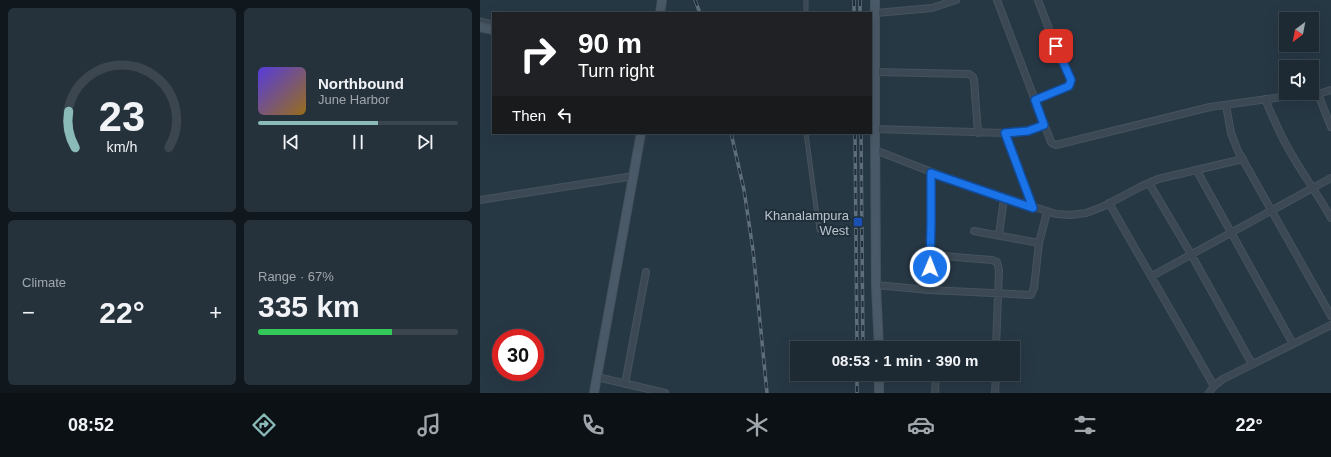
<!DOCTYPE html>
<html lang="en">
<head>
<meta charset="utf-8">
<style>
  body { margin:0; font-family:Helvetica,sans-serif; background:#25323c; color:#f1f3f6; height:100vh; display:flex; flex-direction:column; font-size:15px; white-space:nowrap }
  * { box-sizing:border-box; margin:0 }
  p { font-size:13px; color:#a0a7ac }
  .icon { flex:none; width:22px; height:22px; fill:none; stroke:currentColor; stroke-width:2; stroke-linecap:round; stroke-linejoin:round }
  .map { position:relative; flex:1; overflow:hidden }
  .sheet { display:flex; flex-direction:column; gap:8px; padding:8px; background:#10171d; width:480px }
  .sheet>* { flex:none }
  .top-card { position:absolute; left:12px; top:12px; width:380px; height:122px; border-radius:0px; box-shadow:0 4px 16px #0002,0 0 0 1px #3b464f; background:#202124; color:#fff; overflow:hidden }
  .needle { width:26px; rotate:212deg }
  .controls { position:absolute; left:799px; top:12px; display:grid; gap:8px }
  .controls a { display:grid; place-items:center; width:40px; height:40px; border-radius:0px; background:#1d2a34; box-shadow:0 4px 16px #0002,0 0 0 1px #3b464f; font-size:20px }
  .speed { position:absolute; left:12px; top:329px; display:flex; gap:8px; font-size:20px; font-weight:700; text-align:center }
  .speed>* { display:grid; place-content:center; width:52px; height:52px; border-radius:50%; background:#1d2a34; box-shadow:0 4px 16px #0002,0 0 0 1px #3b464f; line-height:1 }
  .speed .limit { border:6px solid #d22; background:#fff; color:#111 }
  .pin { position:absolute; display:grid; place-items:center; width:34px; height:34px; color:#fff; margin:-17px; border-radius:8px; box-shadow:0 2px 6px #0006 }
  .me { position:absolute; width:44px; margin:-22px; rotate:1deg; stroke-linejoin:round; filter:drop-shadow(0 0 3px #0008) }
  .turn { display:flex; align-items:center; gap:14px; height:84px; padding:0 20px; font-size:18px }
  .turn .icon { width:52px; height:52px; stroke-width:2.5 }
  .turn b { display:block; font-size:28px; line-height:34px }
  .then { display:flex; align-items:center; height:38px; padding:0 20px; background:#0003; gap:8px; font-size:15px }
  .big { font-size:30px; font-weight:800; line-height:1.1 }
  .sheet .card { flex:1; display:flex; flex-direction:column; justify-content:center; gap:6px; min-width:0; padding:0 14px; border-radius:6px; background:#25323c }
  .sheet .dial { align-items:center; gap:0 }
  .dial svg { height:104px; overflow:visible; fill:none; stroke:#3b464f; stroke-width:7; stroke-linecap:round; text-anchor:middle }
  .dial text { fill:#f1f3f6; stroke:none }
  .song { display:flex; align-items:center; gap:12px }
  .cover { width:48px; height:48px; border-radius:6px; background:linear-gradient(135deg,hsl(250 70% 55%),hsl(40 70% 35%)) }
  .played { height:4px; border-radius:2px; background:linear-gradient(90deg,#8bbbb9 60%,#3b464f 60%) }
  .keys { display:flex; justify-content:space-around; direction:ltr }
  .heat { display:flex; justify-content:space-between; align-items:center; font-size:22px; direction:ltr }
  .charge { height:6px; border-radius:3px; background:linear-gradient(90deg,#34c759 67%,#3b464f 0) }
  .sheet .tiles { flex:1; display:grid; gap:8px; grid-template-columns:repeat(2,1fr) }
  .trip { position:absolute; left:310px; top:341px; width:230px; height:40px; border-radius:0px; background:#1d2a34; box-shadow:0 4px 16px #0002,0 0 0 1px #3b464f; font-weight:800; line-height:40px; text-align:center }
  .dock { display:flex; height:64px; justify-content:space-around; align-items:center; background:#0c1115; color:#a0a7ac }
  .dock .icon { width:28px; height:28px }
  .dock .active { color:#8bbbb9 }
  .dock b { font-size:18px; color:#f1f3f6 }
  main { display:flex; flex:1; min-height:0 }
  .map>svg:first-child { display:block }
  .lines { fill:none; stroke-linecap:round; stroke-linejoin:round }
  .lane-casing { stroke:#45535e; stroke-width:5 }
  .street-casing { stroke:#45535e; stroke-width:8 }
  .secondary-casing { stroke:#45535e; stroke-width:10 }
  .lane { stroke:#3c4954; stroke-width:3 }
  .street { stroke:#3c4954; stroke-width:6 }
  .secondary { stroke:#4a5967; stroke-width:8 }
  .rail-casing { stroke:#5e6e7b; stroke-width:3.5 }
  .rail { stroke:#202f3a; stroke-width:2; stroke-dasharray:6; stroke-linecap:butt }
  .route-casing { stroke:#114b97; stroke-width:10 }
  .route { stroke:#1a73e8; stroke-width:7 }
  .transit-dot { fill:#1a4fb4; stroke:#202f3a; stroke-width:1.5 }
  .labels { text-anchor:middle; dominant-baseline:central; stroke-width:4; stroke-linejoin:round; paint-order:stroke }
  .poi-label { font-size:13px; fill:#b9c4ce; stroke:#202f3a; text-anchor:end }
</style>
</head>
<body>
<main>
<section class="sheet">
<div class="tiles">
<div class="card dial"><svg viewBox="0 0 100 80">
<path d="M14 69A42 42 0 1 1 86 69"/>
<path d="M14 69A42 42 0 0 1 9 41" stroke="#8bbbb9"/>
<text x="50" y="56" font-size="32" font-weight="700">23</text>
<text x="50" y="72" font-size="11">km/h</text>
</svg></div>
<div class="card">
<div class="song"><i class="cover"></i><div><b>Northbound</b><p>June Harbor</p></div></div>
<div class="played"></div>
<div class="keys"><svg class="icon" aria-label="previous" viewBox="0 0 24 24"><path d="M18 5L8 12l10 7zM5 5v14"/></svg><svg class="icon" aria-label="pause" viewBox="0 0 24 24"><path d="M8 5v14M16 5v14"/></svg><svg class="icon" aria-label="next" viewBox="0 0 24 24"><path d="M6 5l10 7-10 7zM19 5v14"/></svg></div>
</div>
<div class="card"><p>Climate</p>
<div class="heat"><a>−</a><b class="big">22°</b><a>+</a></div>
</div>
<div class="card"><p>Range · 67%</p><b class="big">335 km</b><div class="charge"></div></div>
</div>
</section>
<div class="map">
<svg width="851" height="393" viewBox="0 0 851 393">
  <rect width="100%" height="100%" fill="#273845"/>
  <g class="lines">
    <!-- lane casing -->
    <g class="lane-casing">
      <path id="lane" d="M326,0V13
        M0,20L13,23
        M326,133L339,230"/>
    </g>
    <!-- street casing -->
    <g class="street-casing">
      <path id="street" d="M517,0L571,142L573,144L576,145L730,107L809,96L838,94L851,90
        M396,13L452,8L476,0
        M396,72L489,74L493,77L494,80L498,133
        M838,94L851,127
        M785,99C793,118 801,137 812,155C824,176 839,196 851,218
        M555,100L587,87L589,86L591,80L581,60L558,0
        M746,105L751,133L758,151L851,316
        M395,129L525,133L548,131L564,125
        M525,133L553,208
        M395,150L480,183L576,214L590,215L606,213L622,207L662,186L678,179L763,159
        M717,171L813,344
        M669,183L711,254L772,364
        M0,200L154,176
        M629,203L734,386
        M494,231L559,243
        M519,235L524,198
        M450,255L512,260L517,262L519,270L516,348
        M672,276L851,178
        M396,285L449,290L551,295L554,288L559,243L567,212
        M449,290L451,224V173
        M117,377L185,393
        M145,384L166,272
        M455,393L456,374
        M515,393L516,374
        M729,393L734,386L743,379L851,325"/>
    </g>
    <!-- secondary casing -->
    <g class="secondary-casing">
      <path id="secondary" d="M395,0V129L396,285L399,348
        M180,13L182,0
        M0,27L13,30
        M114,393L161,133
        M399,393V374"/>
    </g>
    <!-- lane -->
    <use href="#lane" class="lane"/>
    <!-- street -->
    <use href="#street" class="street"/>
    <!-- secondary -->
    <use href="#secondary" class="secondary"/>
    <!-- rail casing -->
    <g class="rail-casing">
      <path id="rail" d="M215,0L220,13
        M374,0V13
        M380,0V13
        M251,133L264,190L273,250L287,393
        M375,133L377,348
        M381,133L383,348
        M377,374V393"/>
    </g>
    <!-- rail -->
    <use href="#rail" class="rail"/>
  </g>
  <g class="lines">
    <!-- route casing -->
    <g class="route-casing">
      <path id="route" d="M450,267L451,224V173L553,208L525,133L548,131L564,125L555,100L589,86L591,80L576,46"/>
    </g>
    <!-- route -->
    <use href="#route" class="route"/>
  </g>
  <!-- markers -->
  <rect class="transit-dot" x="373" y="217" width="10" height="10" rx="2"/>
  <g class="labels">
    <!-- poi labels -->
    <g class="poi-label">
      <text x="369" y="215">Khanalampura<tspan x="369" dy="15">West</tspan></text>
    </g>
  </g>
</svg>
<div class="controls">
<a><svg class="needle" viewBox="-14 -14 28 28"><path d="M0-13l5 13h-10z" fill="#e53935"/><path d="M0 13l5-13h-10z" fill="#a0a7ac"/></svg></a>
<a><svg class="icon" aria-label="sound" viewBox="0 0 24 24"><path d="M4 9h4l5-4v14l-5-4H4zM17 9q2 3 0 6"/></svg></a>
</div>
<div class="speed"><div class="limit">30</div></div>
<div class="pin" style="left:576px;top:46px;background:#d93025"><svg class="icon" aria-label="arrive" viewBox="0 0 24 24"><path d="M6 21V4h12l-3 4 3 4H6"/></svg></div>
<svg class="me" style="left:450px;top:267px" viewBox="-20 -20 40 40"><circle r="17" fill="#1a73e8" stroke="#fff" stroke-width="3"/><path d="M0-11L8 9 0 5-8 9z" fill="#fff"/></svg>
<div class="trip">08:53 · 1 min · 390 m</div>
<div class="top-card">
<div class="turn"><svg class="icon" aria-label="right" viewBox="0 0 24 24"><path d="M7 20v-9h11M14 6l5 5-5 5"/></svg><div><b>90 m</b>Turn right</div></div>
<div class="then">Then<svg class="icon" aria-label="left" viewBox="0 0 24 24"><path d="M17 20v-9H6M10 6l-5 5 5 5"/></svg></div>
</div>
</div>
</main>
<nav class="dock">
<b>08:52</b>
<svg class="icon active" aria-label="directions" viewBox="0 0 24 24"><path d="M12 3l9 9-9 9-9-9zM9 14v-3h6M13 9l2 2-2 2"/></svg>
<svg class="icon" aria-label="music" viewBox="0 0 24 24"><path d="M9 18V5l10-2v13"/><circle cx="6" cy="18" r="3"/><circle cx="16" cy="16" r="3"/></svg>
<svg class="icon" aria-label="phone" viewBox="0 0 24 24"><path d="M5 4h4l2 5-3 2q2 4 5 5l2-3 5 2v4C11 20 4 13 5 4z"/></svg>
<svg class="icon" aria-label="climate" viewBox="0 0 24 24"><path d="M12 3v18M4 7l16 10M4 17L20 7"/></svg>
<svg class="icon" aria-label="car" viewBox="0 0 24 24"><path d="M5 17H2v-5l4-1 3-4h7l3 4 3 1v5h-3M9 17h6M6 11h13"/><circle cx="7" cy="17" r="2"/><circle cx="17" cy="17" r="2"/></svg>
<svg class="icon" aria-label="filters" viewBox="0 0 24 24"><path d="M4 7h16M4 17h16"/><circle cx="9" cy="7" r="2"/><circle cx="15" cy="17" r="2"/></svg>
<b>22°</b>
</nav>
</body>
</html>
